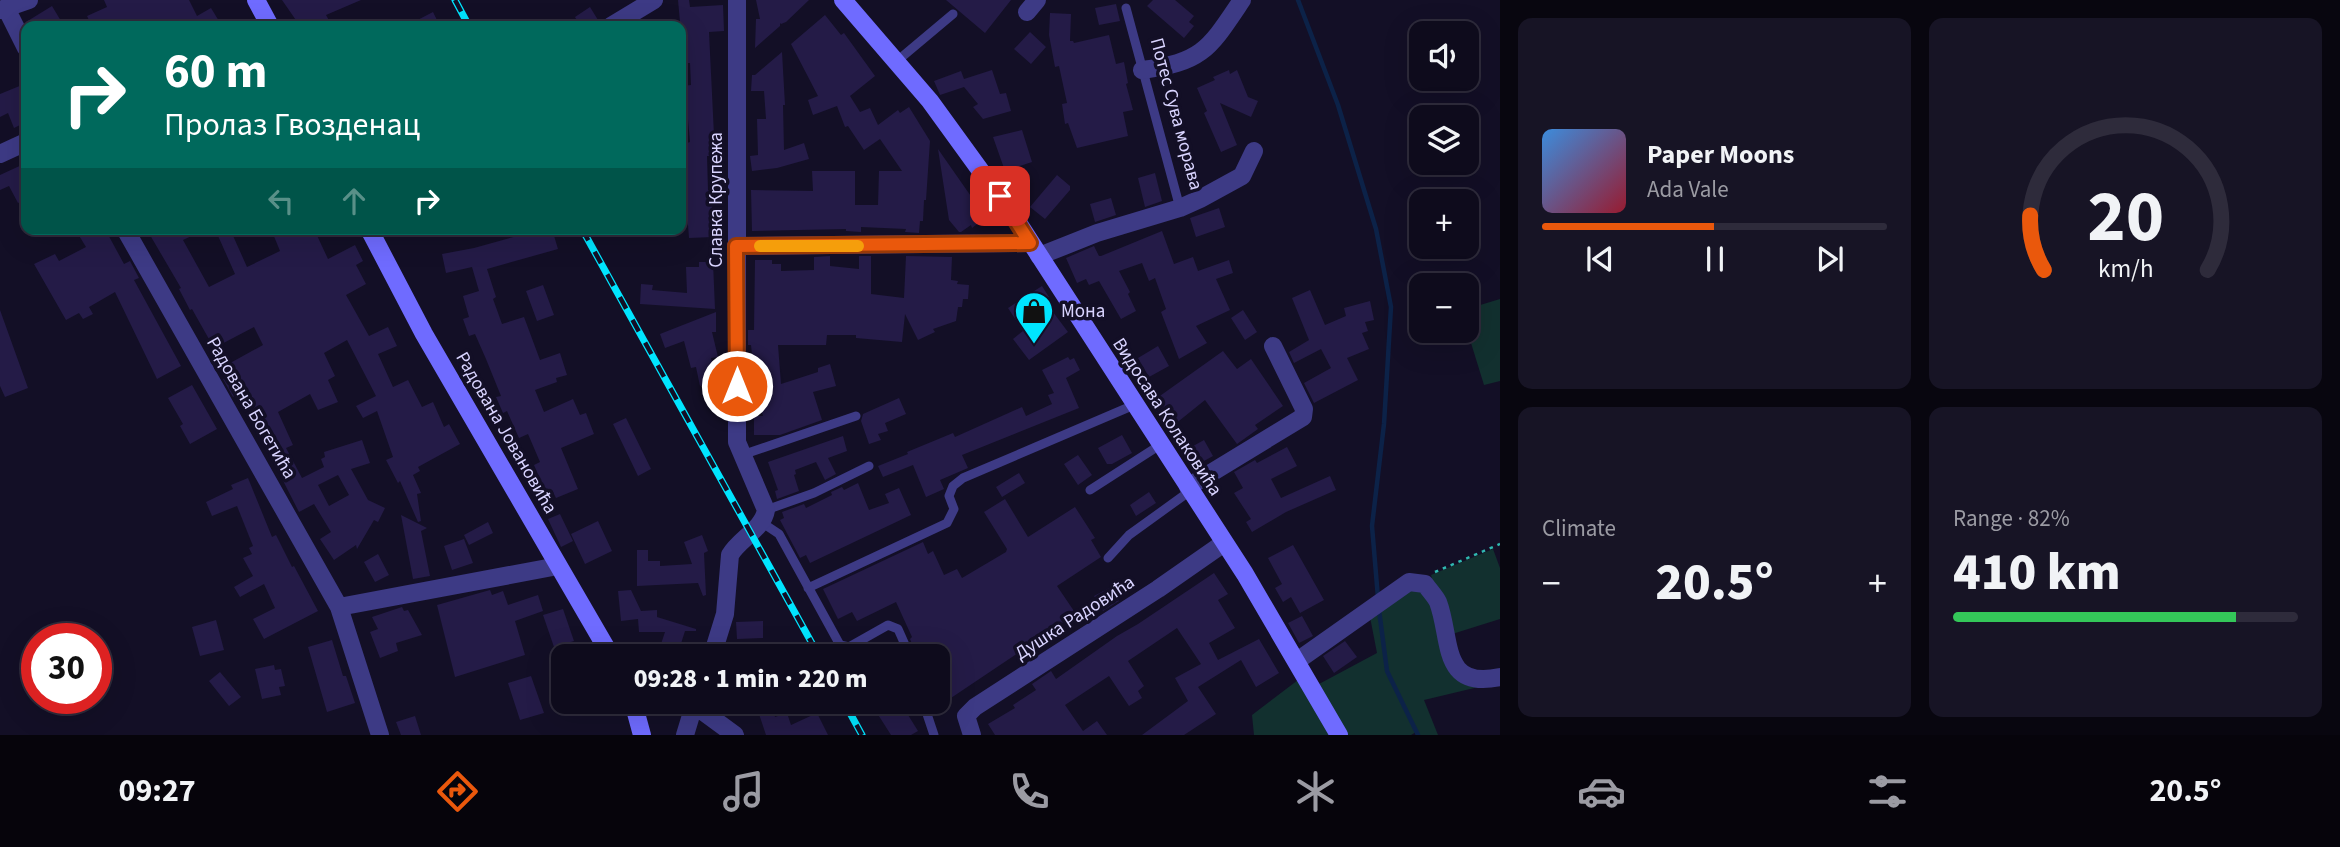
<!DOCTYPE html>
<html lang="en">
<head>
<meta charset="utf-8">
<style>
  body { margin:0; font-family:"Source Sans 3",sans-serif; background:#171425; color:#f1f3f6; height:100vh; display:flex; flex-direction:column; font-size:26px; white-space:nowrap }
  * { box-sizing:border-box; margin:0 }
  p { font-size:23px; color:#9b9ba3 }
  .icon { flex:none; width:38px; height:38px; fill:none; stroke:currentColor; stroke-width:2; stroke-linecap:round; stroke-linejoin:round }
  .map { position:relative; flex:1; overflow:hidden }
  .details { display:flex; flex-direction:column; gap:18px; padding:18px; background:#08060f; width:840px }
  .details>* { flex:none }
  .banner { position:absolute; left:21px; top:21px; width:665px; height:214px; border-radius:14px; box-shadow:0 7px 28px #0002,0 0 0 2px #2e2b3b; background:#00695c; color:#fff; overflow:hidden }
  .fabs { position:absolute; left:1409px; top:21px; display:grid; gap:14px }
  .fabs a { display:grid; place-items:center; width:70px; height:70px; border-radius:14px; background:#0e0b1c; box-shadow:0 7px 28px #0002,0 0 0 2px #2e2b3b; font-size:35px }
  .speed { position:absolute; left:21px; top:623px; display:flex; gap:14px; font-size:35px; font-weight:700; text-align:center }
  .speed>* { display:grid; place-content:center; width:91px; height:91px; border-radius:50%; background:#0e0b1c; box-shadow:0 7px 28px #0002,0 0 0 2px #2e2b3b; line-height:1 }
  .speed .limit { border:10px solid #d22; background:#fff; color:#111 }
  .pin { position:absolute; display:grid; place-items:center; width:60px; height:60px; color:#fff; margin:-30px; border-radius:14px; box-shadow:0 4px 10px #0006 }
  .me { position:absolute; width:77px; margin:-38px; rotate:0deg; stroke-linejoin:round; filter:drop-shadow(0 0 5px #0008) }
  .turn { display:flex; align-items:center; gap:24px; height:147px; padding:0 28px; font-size:32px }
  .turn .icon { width:91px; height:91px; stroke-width:2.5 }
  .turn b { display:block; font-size:49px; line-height:60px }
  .lanes { display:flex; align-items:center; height:66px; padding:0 28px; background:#0003; justify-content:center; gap:35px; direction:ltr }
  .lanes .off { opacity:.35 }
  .big { font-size:52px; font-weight:800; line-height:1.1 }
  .details .tile { flex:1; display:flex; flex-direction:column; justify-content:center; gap:10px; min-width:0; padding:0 24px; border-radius:14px; background:#171425 }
  .details .dial { align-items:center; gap:0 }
  .dial svg { height:182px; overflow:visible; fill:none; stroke:#2e2b3b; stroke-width:7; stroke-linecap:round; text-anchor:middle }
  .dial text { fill:#f1f3f6; stroke:none }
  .song { display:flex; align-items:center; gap:21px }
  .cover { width:84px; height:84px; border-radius:10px; background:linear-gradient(135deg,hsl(210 70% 55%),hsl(350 70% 35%)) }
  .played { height:7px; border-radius:4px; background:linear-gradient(90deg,#ea580c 50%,#2e2b3b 50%) }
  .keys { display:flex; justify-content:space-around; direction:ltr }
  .heat { display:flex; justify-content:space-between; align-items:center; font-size:38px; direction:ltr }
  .charge { height:10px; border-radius:5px; background:linear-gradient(90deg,#34c759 82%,#2e2b3b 0) }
  .details .tiles { flex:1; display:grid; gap:18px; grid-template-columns:repeat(2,1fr) }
  .trip { position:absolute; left:551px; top:644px; width:399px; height:70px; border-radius:14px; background:#0e0b1c; box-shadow:0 7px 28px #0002,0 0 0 2px #2e2b3b; font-weight:800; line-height:70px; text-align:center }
  .menu { display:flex; height:112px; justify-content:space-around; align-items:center; background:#06040b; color:#9b9ba3 }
  .menu .icon { width:49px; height:49px }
  .menu .active { color:#ea580c }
  .menu b { font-size:32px; color:#f1f3f6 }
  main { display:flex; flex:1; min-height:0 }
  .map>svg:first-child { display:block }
  .green { fill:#12302f }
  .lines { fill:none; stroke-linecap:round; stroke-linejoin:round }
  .stream { stroke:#0c2248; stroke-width:4.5 }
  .building { fill:#241b47; fill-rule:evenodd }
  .path { stroke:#2fb8b0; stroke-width:2.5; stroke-dasharray:3.5 5; stroke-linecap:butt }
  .lane { stroke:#3d3a85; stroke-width:9 }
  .street { stroke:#3d3a85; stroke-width:18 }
  .secondary { stroke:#6f6bff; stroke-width:18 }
  .rail-casing { stroke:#00e5ff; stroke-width:7 }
  .rail { stroke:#130f26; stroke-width:4.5; stroke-dasharray:13; stroke-linecap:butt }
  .route-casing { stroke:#983908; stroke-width:18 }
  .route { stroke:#ea580c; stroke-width:12 }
  .slow { stroke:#f59e0b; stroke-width:12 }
  .labels { text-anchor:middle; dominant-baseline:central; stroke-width:7; stroke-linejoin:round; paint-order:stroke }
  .street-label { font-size:19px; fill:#d9d4ff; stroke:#130f26 }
  .poi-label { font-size:19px; fill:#d9d4ff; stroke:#130f26; text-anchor:start }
</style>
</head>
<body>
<main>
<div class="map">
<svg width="1500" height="735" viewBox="0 0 1500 735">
  <rect width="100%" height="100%" fill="#130f26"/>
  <!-- green -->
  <path class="green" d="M1500,299V381L1484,385L1467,330V309Z
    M1493,549L1500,568V619L1449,635L1431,575Z
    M1414,588L1424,591L1433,603L1452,672L1491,684L1424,700L1438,735H1418L1416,732L1411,735H1348L1319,684L1377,653L1370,617Z
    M1298,680L1330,735H1254L1252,715Z"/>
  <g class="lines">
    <!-- stream -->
    <path class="stream" d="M1298,0L1338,105L1376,229L1391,307L1384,424L1372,526L1378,598
      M1379,610L1387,671L1418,735"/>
  </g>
  <!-- building -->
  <path class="building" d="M104,0H189L197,16L211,8L222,26H92L87,16L107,7Z
    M282,0H361L326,15L332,26H300Z
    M678,0H689L690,7L723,5L724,31L709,32L715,156H707L708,190L712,192L713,237L689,238L687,212H681V145L690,142L686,97H682V86L691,85L690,63H685L683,33H681Z
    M756,0H809L786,22L781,24L780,23V26L755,48L756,19H760Z
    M946,0H1011L985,33Z
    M1153,0H1175L1194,16L1189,22L1194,26L1184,38L1147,6Z
    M1116,4L1120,21L1099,25L1095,8Z
    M52,6L64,26H28L26,22Z
    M590,7L598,20L589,26H580L575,17Z
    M433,12L440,26H406Z
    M1050,13L1071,14L1070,41H1073L1074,43L1109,35L1116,64L1124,62L1128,83L1126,84L1133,110L1123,112L1128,136L1077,148L1068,123L1065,124L1062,104L1067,103L1059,66L1055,67L1049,35Z
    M825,15L841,35L844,33L875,76L850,96L860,112L870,108L878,125L898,110L900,113L909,107L930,141L926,200H924L923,221H920L919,233L905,232L906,229L861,227V232L846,231V229L752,231L751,190L813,191L812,171H855V205H878L879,171H902L880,139L864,150L848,126L845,127L837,106L813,115L808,100L818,96L791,44Z
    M1030,32L1046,47L1031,64L1014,49Z
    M782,52L785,105H783L784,150L804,143L809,159L777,168L752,171L750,156L758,155L757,119H766L764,91H751L752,75H755Z
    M992,70L1000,94L1006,93L1011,111L983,119L973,107L978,104L964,87L940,95L934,81L961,71L964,79Z
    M1229,70L1230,74L1237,70L1248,97L1258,101L1251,117L1220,103L1237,145L1221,152L1204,113L1207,111L1197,88L1215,80L1213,77Z
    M22,85L26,95V122L14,128L8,113L0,117V94Z
    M1022,130L1032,162L1005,171L993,137Z
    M938,149L975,202L976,201L988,216L972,228L971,225L961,232H959L949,220Z
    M26,163V199L18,203L9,186L0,190V175Z
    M1155,173L1162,201L1145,207L1138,178Z
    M1057,175L1070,186V190L1045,219L1030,207Z
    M1111,198L1116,215L1095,222L1090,204Z
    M1219,208L1225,227L1196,237L1190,218Z
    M75,229H105L124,264L130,261L139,278L134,280L181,366L157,379L115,292L89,307L93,314L83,319L79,313L66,320L34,264L55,254L59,261L86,247Z
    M161,229H206L183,240L209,287L235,274L215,229H230L247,267L280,251L271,229H314L328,259L355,245L363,261L356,265L366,284L346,295L369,336L388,327L397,346L378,354L393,387L408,380L422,407L433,402L444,427L449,424L460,444L418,467L420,471L413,475L421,493L417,494L421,521L418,522L400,481L398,483L386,460L393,457L377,411L363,418L356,406L376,396L347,340L324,353L335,376L328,380L338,402L318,410L310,394L278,412L293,445L286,448L302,478L324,467L321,459L325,457L324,452L362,440L370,463L351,469L368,500L385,508L378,522L374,520L357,549L356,545L334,560L320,539L331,532L314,504L299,512L275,465L277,463L258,423L256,424L239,394L233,397L223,379L228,376L223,367L263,345L254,327L214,348L192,309L190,310L179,289L181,288L150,235ZM338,475L349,495L329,506L318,485Z
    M542,229H552L558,249L487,269L496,297L493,299L502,324L524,317L540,360L560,353L567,375L556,378L557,382L535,390L544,412L573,399L580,415L586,413L594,434L561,448L578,489L556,498L552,490L546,493L534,465L540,462L528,434L519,438L507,411L503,413L496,397L501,396L486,359L475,334L469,336L463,319L469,317L463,296L479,291L472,267L446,273L442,254L474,248Z
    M1162,231L1174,264L1193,257L1198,271L1229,260L1233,273L1216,279L1230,310L1196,326L1207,343L1179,359L1161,312L1166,309L1155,278L1149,281L1142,263L1119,271L1130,292L1128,294L1136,311L1121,319L1099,281L1089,285L1086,279L1077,283L1066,258L1094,246L1099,256H1101Z
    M830,256V266L859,269V256H871V294L904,298L906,256L952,257L951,280L958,281L957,284L969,285L968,299H963L962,307H958L956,321L933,329L935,332L918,340L905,314L902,342L856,338V335H827L826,345H778L781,384L818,372V368L830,364L836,386L813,392L822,420L780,435H754V416H763L756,392L751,345H748V330H754L755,260H772V264H781V271L814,270V257Z
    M699,262H713L715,309L640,304L641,284L653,285L652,290L687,293L686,267H699Z
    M543,285L554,315L537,321L526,291Z
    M1042,286L1049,297L1044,300L1068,332L1029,360L1013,339L1023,331L1008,308Z
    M1310,290L1325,325L1346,316L1344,308L1370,301L1374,320L1365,322L1368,331L1362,333L1369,349L1347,358L1358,380L1314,403L1304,383L1331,368L1321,349L1294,363L1289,352L1309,340L1292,298Z
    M0,310L28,388L5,397L0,386Z
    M1243,310L1257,332L1245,340L1231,318Z
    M716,312V332H712L718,357L711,358L717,382L700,386L696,367L691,368L684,341L665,348L660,334Z
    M1158,346L1169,366L1149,377L1138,358Z
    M1223,351L1237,369L1251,359L1283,406L1255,425L1258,429L1237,444L1205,400L1169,429L1150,403Z
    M1068,357L1070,360L1074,358L1080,370L1066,378L1079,408L962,455L968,468L940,480L944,489L926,497L913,465L883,477L878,466L908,454L907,452L953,433L955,437L1022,407L1026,416L1052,404L1048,395L1054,393L1042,370Z
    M192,385L217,429L190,444L180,426L183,424L168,398Z
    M899,398L906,414L885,423L888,431L878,434L881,440L869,444L861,421L863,414Z
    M626,418L651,469L638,476L613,424Z
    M1122,435L1132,453L1112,464H1107L1098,448Z
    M843,436L847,451L828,458L836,474L825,480L816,462L795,470L796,474L794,475L799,491L777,499L775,491L778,490L768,462Z
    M1204,440L1213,456L1195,466L1186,450Z
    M1287,447L1297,466L1271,479L1281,498L1330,476L1336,490L1286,512L1252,532L1246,522L1251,519L1234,493L1243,488L1234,472L1255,460L1257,463Z
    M1078,455L1092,475L1078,485L1064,464Z
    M1019,473L1025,483L1002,497L996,487Z
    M248,478L272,537L276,535L292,567L294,566L318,611L264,639L253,619L275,608L264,584L240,597L234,587L253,576L243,558L252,554L249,548L253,546L237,506L212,516L206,502L233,489L231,485Z
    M858,483L869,510L889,503L885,494L899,488L911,515L810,563L806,555L800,558L780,520L784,518L782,512L804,504L806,508L832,495L831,492L842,487L844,490Z
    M1149,492L1156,503L1136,516L1130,505Z
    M1005,499L1028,537L1075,507L1095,538L1091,540L1101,557L1057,586L1076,614L948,700L938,683V656H917L910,639L912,637L896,602L857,621L852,612L838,619L823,589L923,542L928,554L933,551L944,575L957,569L962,578L1006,552L1007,549L984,512Z
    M560,514L573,541L561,547L548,519Z
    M401,515L427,528L421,531L430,576L413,579Z
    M598,521L612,551L585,564L571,534Z
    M488,522L493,533L469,545L464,535Z
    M702,535L708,551L704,553L706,595L703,596L698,583L637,586V550H648V561H660V566L692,564L684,542Z
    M464,539L473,563L452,570L444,546Z
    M1293,545L1324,600L1300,613L1291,597L1283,602L1275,588L1282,584L1268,558Z
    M378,554L389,575L375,582L364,562Z
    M1214,573L1228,594L1218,600L1235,628L1209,643L1218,660L1259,639L1279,673L1256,687L1241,660L1198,687L1216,714L1184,735H1142L1188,701L1175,678L1201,664L1177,628L1128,661L1144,686L1138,691L1142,698L1129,706L1109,676L1065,705L1083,731L1097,721L1107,735H995L988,724L1015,708L1013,705L1036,690L1032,684L1051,671L1056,679L1117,636L1138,624Z
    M1111,587L1119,601L1103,611L1094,596Z
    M490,590L492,595L503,591L508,605L538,595L543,611L515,621L525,655L455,677L437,605Z
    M631,590L641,611L657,610V617L696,629V631H685L678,653L660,647L665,632H639L638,619L621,621L618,591Z
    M402,607L404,611L408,610L422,635L396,643L398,651L380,658L370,632L378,629L372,617Z
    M563,609L574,641L554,647L543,615Z
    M1302,616L1313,636L1299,643L1288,623Z
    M216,620L224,650L200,656L192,627Z
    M763,621V638L737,639L736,622Z
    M332,640L343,676H346L355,703L327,712L308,647Z
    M1345,641L1357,657L1334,673L1323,656Z
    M898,645L902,656H879Z
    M274,665L275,670L281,669L285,686L279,687L281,695L262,699L255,669Z
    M220,672L241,697L229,706L209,681Z
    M531,676L544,713L520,720L508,683Z
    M755,702H771L775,717L787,713L791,725L817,713L828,735H766Z
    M870,702H900L918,731L911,735H891Z
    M415,716L421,735H401L396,722Z"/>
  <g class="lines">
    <!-- path -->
    <path class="path" d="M1435,572L1500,544"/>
    <!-- lane -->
    <path class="lane" d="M1126,8L1180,208
      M897,61L953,14
      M742,455L856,416
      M1090,490L1160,445
      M766,510L814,493L869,466
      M761,522L779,534L840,645L849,647L888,625L898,629L910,656
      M1108,558L1129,535L1190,491
      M808,588L947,523L954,509L949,496L953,486L963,478L1134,405
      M923,702L934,735"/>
    <!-- street -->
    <path class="street" d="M6,8L26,48
      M0,10L29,0
      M1027,12L1037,0
      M611,26L654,0
      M1142,70C1203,62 1209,49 1242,0
      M0,154L26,142
      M125,229L339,607L380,735
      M736,246L1030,243
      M1039,256L1097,233L1180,208L1200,199L1242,176L1254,151
      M1188,487L1303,417L1304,409L1273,346
      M339,607L558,566
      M712,656L725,614L730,555C739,539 763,529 766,510L737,442V0
      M1297,661L1409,582L1425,584C1429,590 1435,596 1438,602C1452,639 1440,690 1500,677
      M690,702L735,735
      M685,735L695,702
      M972,735L966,716L975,707L1158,589L1224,543"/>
    <!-- secondary -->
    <path class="secondary" d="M256,0L270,26
      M843,0L930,101L1017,221L1245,574L1339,735
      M369,229L424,334L611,656
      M633,702L642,735"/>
    <!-- rail casing -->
    <g class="rail-casing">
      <path id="rail" d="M455,0L469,26
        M582,229L819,656
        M844,702L862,735"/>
    </g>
    <!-- rail -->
    <use href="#rail" class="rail"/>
  </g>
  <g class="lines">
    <!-- route casing -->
    <g class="route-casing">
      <path id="route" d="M737,386L736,246L1030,243L1000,196"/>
    </g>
    <!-- route -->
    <use href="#route" class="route"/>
    <!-- slow -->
    <path class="slow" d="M760,246H858"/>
  </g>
  <!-- icons -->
  <defs>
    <g id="shop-pin" transform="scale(2.0125)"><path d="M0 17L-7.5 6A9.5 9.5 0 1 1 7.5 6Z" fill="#00e5ff" stroke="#130f26"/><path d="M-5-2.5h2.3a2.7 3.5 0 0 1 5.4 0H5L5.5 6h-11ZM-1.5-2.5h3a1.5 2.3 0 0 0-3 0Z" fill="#111"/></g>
  </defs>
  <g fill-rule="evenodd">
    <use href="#shop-pin" x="1034" y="311"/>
  </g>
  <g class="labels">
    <!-- street labels -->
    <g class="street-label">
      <text transform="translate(1176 114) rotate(75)">Потес Сува морава</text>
      <text transform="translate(716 200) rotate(-90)">Славка Крупежа</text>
      <text transform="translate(251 408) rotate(60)">Радована Богетића</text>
      <text transform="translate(1167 417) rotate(57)">Видосава Колаковића</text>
      <text transform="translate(506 433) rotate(60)">Радована Јовановића</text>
      <text transform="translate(1075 618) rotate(-33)">Душка Радовића</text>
    </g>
    <!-- poi labels -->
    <g class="poi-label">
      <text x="1061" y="311">Мона</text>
    </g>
  </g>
</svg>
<div class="fabs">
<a><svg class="icon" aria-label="sound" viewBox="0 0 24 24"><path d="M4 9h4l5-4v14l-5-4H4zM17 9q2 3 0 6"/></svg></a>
<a><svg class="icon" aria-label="layers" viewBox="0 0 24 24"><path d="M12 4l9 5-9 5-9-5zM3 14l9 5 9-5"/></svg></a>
<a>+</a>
<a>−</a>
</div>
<div class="speed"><div class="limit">30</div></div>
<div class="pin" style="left:1000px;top:196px;background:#d93025"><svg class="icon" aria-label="arrive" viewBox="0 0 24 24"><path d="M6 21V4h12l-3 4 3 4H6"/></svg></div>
<svg class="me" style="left:737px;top:386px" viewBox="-20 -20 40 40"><circle r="17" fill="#ea580c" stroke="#fff" stroke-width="3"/><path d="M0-11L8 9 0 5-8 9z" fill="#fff"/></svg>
<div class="trip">09:28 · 1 min · 220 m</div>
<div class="banner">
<div class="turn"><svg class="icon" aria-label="right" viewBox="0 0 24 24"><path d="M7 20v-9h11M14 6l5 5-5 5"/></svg><div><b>60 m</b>Пролаз Гвозденац</div></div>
<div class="lanes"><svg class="icon off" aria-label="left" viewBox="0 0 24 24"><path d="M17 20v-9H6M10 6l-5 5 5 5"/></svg><svg class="icon off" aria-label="ahead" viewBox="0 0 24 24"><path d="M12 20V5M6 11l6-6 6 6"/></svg><svg class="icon" aria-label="right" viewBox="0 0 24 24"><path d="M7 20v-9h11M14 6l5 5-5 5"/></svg></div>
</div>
</div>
<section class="details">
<div class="tiles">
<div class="tile">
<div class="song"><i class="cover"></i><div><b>Paper Moons</b><p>Ada Vale</p></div></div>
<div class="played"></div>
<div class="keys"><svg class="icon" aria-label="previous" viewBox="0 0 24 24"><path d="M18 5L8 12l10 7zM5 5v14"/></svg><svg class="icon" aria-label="pause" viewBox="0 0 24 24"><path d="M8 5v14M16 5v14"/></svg><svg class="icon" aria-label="next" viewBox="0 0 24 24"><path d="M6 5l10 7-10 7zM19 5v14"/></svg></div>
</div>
<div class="tile dial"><svg viewBox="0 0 100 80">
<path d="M14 69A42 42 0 1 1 86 69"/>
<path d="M14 69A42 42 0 0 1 8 45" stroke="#ea580c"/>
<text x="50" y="56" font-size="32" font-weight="700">20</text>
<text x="50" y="72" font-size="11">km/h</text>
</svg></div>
<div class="tile"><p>Climate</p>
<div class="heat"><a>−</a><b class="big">20.5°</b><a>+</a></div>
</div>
<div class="tile"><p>Range · 82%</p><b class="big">410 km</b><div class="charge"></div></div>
</div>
</section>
</main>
<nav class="menu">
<b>09:27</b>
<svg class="icon active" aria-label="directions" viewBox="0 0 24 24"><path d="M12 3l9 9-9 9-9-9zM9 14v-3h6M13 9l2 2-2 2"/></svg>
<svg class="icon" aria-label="music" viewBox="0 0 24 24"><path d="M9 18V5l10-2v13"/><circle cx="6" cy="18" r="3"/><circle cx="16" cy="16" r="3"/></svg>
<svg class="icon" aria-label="phone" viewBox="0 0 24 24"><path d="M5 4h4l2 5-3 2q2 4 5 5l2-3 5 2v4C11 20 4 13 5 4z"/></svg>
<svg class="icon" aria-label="climate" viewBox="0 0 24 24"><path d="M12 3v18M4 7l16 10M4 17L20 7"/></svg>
<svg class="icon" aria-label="car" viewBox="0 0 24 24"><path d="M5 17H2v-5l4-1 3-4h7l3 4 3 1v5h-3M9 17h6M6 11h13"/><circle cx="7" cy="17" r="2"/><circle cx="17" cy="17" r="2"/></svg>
<svg class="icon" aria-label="filters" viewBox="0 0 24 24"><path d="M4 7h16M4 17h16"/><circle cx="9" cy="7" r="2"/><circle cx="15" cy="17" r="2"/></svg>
<b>20.5°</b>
</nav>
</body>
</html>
